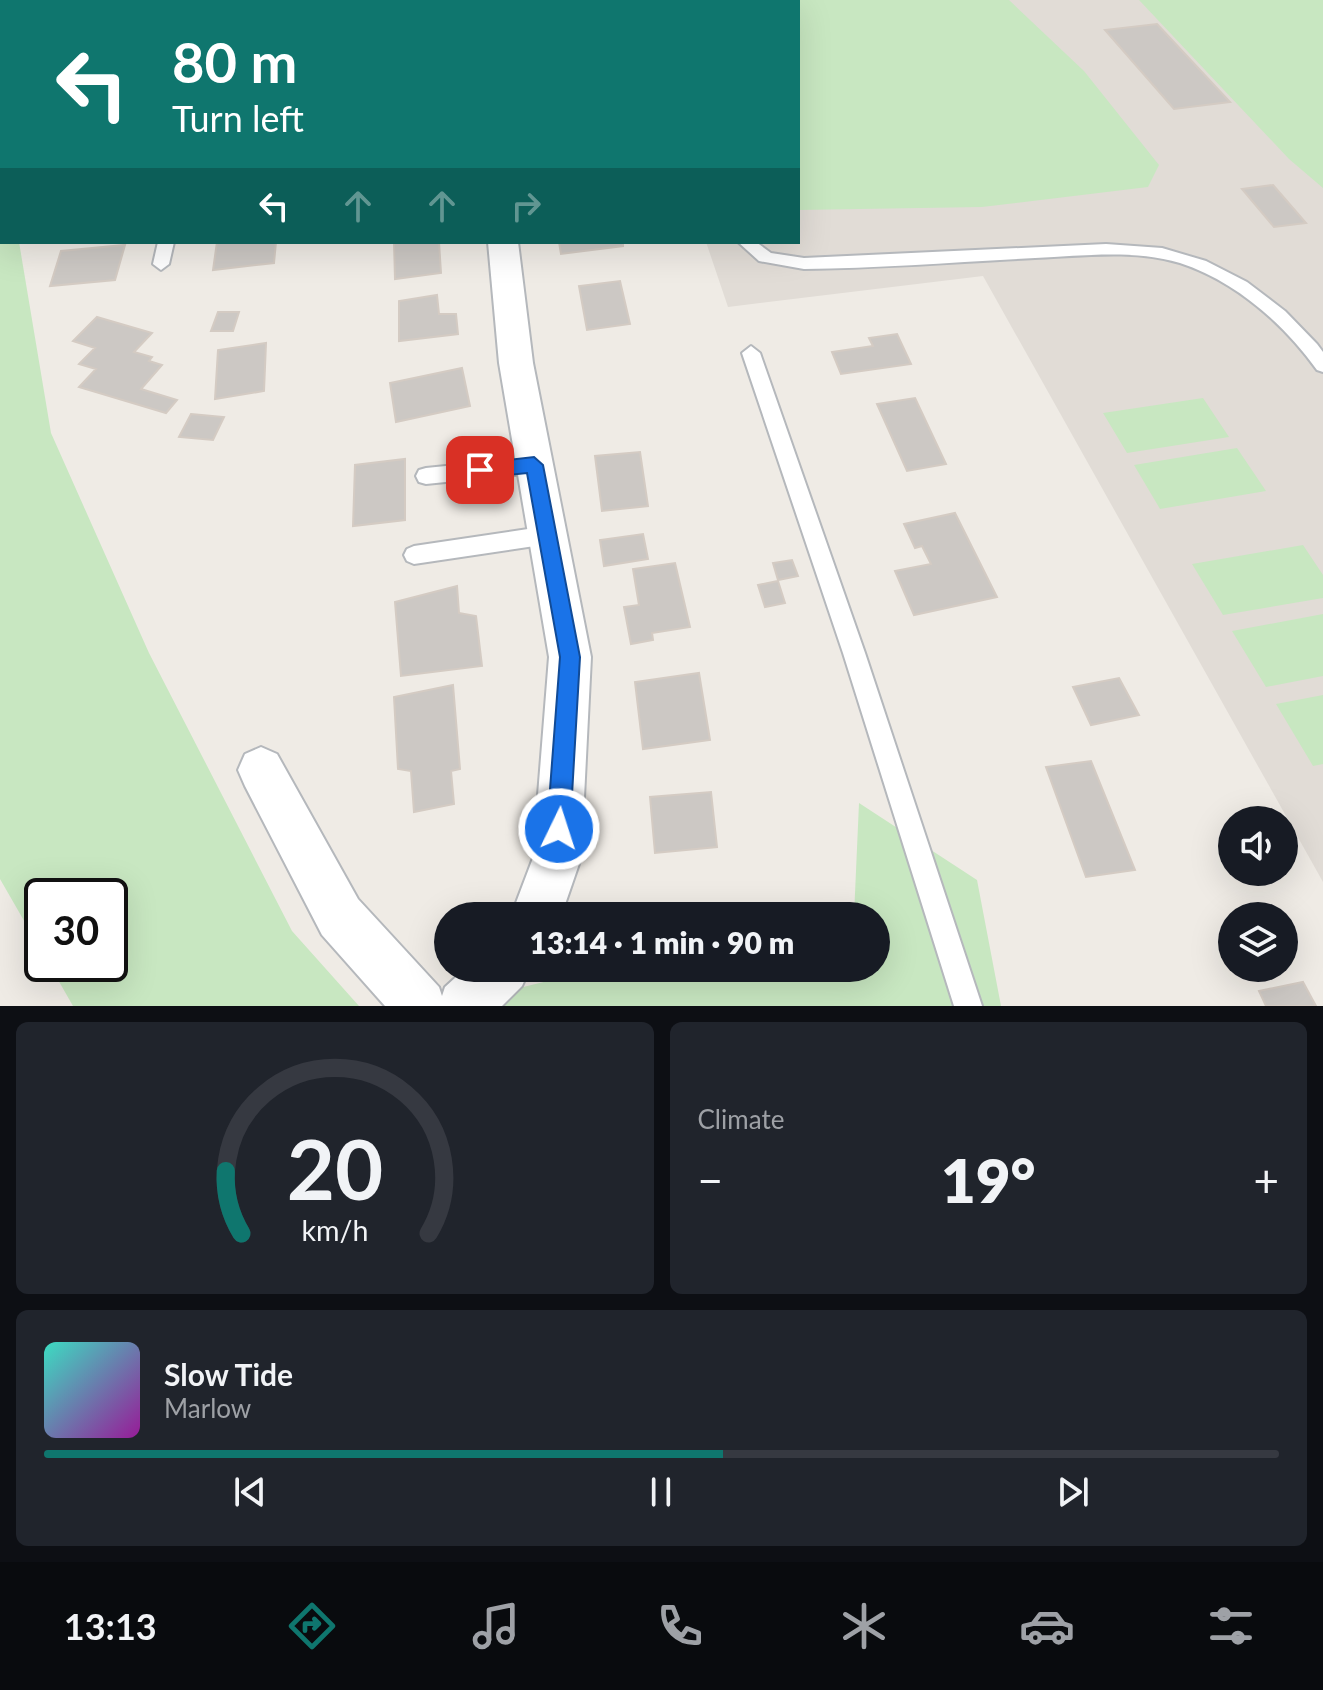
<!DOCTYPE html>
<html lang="en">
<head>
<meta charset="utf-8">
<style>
  body { margin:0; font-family:Lato,sans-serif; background:#20242c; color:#f1f3f6; height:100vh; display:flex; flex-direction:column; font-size:30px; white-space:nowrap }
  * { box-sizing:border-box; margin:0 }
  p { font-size:26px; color:#9ea1a6 }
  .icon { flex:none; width:44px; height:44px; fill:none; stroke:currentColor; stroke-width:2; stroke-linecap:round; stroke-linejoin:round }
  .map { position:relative; height:1006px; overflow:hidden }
  .details { display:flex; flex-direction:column; gap:16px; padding:16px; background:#0d0f14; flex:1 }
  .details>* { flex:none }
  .banner { position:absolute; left:0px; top:0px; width:800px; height:244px; box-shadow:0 8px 32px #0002; background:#0f766e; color:#fff; overflow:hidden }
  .tools { position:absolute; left:1218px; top:806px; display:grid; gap:16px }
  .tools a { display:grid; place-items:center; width:80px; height:80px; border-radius:50%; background:#171b24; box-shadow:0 8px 32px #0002; font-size:40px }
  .speed { position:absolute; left:24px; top:878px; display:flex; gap:16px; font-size:40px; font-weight:700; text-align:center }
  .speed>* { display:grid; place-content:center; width:104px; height:104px; border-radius:50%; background:#171b24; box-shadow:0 8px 32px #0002; line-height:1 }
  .speed .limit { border:4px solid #111; border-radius:12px; background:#fff; color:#111 }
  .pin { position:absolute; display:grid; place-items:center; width:68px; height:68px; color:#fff; margin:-34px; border-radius:16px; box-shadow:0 4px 12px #0006 }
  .me { position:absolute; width:88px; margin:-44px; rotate:4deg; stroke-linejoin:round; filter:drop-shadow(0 0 6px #0008) }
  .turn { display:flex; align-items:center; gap:28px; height:168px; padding:0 40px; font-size:36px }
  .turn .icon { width:104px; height:104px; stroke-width:2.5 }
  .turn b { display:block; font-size:56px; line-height:68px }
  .lanes { display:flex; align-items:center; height:76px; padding:0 40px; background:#0003; justify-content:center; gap:40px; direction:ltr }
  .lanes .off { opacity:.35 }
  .big { font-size:60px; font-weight:800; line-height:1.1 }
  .details .card { flex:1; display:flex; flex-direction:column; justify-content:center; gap:12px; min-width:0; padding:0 28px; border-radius:12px; background:#20242c }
  .details .dial { align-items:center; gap:0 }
  .dial svg { height:208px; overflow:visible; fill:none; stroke:#363941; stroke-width:7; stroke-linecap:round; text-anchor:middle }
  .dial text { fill:#f1f3f6; stroke:none }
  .song { display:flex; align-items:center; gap:24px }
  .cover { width:96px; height:96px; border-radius:12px; background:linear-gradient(135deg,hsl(170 70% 55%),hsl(300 70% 35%)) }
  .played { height:8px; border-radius:4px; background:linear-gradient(90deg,#0f766e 55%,#363941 55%) }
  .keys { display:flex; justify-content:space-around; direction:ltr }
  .heat { display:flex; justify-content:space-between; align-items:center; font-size:44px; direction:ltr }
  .details .tiles { flex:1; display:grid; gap:16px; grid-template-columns:1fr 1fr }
  .card:last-child { grid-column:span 2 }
  .trip { position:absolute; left:434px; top:902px; width:456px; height:80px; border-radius:40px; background:#171b24; box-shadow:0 8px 32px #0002; font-weight:800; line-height:80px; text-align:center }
  .menu { display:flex; height:128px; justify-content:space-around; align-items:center; background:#090b0e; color:#9ea1a6 }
  .menu .icon { width:56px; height:56px }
  .menu .selected { color:#0f766e }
  .menu b { font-size:36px; color:#f1f3f6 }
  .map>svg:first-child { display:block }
  .education { fill:#e1dcd6 }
  .green { fill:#c8e7c1 }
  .building { fill:#ccc8c4; stroke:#d4cbc3; stroke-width:2 }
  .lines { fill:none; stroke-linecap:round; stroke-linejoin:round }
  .service-casing { stroke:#b5b8bc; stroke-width:4 }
  .minor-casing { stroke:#b5b8bc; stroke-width:4 }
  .service { fill:#fff; fill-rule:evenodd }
  .minor { fill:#fff; fill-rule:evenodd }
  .route { fill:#1a73e8; stroke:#114b97; stroke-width:2 }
</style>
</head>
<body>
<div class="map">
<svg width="1323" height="1006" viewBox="0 0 1323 1006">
  <rect width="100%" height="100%" fill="#efebe5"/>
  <!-- education -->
  <path class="education" d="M624,0H1323V882L983,276L728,307L706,242H798V2Z"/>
  <!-- green -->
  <path class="green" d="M778,0H1009L1084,71L1159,165L1148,187L982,207L798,210V2H775Z
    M1139,0H1323V188L1289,159Z
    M0,35L2,242H19L51,433L149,653L292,931L359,1006H73L49,964H110V896H42V952L0,879Z
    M1203,398L1229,437L1127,453L1103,413Z
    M1237,448L1266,491L1160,509L1134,465Z
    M1303,545L1323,575V598L1223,615L1192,564Z
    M1323,614V676L1266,687L1232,631Z
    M1323,695V764L1313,766L1276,704Z
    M859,803L977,880L1001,1006H446L572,975L583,968H876V916H854Z"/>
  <!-- building -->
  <path class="building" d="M1157,24L1230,102L1174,109L1105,30Z
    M1273,185L1306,223L1274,227L1242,189Z
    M217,242H276L274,263L213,270Z
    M394,242H439L441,273L395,279Z
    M559,242H623V246L561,254Z
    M125,245L115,280L50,286L61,251Z
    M620,281L630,324L587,330L579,286Z
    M437,295L439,314H456L458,334L399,341V301Z
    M218,312H239L233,331H211Z
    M97,317L152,333L134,352L152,357L149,361L162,365L141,389L177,400L166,413L79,387L96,369L79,364L95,348L73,341Z
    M897,334L911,364L841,374L832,352L873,346L869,338Z
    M266,343L264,391L215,399L218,350Z
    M462,368L470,406L396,422L390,383Z
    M915,398L946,464L907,471L877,404Z
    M191,414L224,417L213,440L179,437Z
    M640,452L648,506L602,511L595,456Z
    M405,459V520L353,526L355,465Z
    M955,513L997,597L914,615L895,571L931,564L922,546L915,548L904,524Z
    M643,534L648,559L604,566L600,540Z
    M792,560L798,576L778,580L773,563Z
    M675,563L690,627L652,633L653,640L631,644L624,607L639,605L633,569Z
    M778,581L785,603L765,607L758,585Z
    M457,586L459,613L476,616L482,666L401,676L395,602Z
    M699,673L710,740L643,749L635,682Z
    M1119,678L1139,715L1091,725L1073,687Z
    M453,685L460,769L451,771L454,804L414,812L411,771L398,769L394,697Z
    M1091,761L1135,870L1086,877L1046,767Z
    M711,792L717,847L655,853L650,797Z
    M1303,982L1316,1006H1266L1259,991Z"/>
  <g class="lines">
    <!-- service casing -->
    <g class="service-casing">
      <path id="service" d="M652,0H664V2H652Z
        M158,242H174L169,264L161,270L153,264Z
        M738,242H756L771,253L804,258L1106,244L1162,248L1206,261L1247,282L1285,311L1317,344L1323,352V372L1317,370C1283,323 1235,281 1180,263C1133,249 1082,256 1035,258C958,262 881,268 804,269L759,261Z
        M751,346L760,353L865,653L982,1006H954L843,653L742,353Z
        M534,457L541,459L544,465L541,471L534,473L426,484L419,482L416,476L419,470L426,468Z
        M548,526L555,529L558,535L555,541L548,544L414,564L407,561L404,555L407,549L414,546Z"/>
    </g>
    <!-- minor casing -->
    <g class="minor-casing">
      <path id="minor" d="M165,0H189L164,2Z
        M488,242H518L533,363L591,657L581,858L561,916H511L533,858L549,657L499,363Z
        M261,747L277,754L358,899L439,987L442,996L445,987L466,968H530L522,986L502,1006H385L322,935L245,786L238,770L245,754Z"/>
    </g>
    <!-- service -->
    <use href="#service" class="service"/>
    <!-- minor -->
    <use href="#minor" class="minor"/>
  </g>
  <!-- route -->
  <path class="route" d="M534,457L543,465L580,657L570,829L567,837L559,841L551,837L547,829L560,657L527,473L480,478L471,470L480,463Z"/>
</svg>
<div class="tools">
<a><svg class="icon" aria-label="sound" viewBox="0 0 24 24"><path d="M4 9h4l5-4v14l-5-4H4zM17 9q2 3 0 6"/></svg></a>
<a><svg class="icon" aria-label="layers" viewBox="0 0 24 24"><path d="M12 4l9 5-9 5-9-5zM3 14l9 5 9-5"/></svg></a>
</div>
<div class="speed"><div class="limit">30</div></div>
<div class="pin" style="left:480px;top:470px;background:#d93025"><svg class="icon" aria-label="arrive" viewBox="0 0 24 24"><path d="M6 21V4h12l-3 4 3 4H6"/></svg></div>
<svg class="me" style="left:559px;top:829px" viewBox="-20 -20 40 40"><circle r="17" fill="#1a73e8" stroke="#fff" stroke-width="3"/><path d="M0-11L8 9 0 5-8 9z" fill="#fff"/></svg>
<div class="trip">13:14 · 1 min · 90 m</div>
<div class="banner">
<div class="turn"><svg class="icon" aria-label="left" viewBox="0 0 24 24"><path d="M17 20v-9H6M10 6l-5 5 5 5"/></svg><div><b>80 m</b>Turn left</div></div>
<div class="lanes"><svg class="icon" aria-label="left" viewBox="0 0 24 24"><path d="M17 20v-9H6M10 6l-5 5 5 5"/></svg><svg class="icon off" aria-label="ahead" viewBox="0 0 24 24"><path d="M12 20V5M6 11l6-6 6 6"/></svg><svg class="icon off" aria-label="ahead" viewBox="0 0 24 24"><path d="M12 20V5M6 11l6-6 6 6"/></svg><svg class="icon off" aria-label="right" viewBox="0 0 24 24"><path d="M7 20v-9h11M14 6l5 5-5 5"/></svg></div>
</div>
</div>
<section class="details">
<div class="tiles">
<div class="card dial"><svg viewBox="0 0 100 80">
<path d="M14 69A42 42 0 1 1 86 69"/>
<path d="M14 69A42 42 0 0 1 8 45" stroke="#0f766e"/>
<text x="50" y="56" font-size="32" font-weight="700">20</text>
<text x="50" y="72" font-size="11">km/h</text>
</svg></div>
<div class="card"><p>Climate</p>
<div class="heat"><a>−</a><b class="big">19°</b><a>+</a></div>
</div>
<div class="card">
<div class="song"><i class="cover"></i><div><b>Slow Tide</b><p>Marlow</p></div></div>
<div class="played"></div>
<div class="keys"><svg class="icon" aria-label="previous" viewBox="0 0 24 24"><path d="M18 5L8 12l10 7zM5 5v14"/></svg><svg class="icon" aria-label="pause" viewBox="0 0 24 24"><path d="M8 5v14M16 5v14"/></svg><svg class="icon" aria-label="next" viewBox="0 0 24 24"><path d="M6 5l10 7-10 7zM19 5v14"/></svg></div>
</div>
</div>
</section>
<nav class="menu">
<b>13:13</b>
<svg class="icon selected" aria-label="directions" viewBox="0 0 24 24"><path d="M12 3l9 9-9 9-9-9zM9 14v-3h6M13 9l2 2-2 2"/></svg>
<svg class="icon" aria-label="music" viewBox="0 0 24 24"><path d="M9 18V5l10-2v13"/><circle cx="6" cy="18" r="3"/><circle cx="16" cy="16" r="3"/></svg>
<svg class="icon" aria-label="phone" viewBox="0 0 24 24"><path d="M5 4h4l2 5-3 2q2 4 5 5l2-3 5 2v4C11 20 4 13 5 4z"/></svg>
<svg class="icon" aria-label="climate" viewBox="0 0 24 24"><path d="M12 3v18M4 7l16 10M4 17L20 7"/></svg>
<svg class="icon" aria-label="car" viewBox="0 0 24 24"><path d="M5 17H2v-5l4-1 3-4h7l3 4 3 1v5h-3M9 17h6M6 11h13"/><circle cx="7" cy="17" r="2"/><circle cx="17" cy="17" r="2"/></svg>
<svg class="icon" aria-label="filters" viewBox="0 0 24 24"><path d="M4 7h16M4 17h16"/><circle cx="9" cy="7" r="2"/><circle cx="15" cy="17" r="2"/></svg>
</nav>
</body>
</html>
